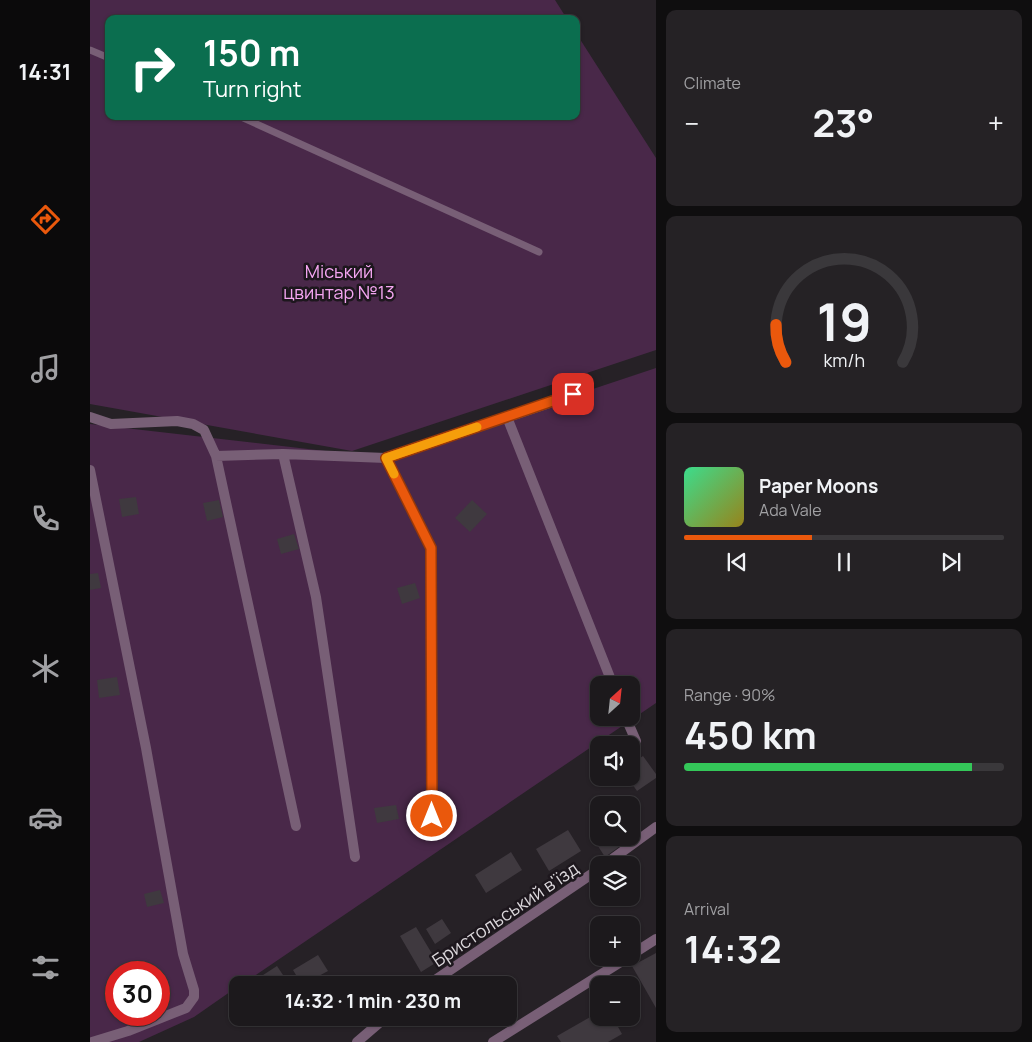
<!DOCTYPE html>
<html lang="en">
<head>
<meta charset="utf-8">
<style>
  body { margin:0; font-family:Manrope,sans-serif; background:#252225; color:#f1f3f6; height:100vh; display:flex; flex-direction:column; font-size:19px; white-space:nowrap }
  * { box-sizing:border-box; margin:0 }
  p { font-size:16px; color:#a0a0a3 }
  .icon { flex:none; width:28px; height:28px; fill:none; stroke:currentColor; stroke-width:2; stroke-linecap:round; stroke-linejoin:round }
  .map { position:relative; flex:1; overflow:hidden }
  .side { display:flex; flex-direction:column; gap:10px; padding:10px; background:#0f0e0f; width:376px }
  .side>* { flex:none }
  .hud { position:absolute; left:15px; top:15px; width:475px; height:105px; border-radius:10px; box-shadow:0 1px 4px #0004,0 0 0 1px #3a383b; background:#0b6e4f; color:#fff; overflow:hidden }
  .needle { width:32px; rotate:27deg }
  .buttons { position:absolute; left:500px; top:676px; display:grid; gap:10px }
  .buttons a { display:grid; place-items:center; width:50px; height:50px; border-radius:10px; background:#1c191c; box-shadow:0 1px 4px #0004,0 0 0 1px #3a383b; font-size:25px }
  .speed { position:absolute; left:15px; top:961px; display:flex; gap:10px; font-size:25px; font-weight:700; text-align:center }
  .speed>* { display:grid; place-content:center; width:65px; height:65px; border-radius:50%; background:#1c191c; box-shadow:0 1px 4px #0004,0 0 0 1px #3a383b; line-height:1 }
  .speed .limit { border:8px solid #d22; background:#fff; color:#111 }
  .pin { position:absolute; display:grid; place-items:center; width:42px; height:42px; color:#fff; margin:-21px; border-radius:10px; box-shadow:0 2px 8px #0006 }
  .me { position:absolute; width:55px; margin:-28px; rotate:0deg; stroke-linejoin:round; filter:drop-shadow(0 0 4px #0008) }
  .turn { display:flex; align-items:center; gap:18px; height:105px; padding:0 15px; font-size:22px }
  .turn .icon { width:65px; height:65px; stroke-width:2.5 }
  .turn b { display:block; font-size:35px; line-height:42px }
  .big { font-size:38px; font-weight:700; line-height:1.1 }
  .side .widget { flex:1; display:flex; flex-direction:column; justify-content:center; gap:8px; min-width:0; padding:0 18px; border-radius:10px; background:#252225 }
  .side .dial { align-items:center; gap:0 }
  .dial svg { height:130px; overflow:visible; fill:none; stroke:#3a383b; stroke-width:7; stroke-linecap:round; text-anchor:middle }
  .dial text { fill:#f1f3f6; stroke:none }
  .song { display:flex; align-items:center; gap:15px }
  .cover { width:60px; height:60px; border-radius:8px; background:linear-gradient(135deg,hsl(150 70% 55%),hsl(50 70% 35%)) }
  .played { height:5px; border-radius:2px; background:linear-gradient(90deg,#ea580c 40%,#3a383b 40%) }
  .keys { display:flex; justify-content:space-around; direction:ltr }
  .heat { display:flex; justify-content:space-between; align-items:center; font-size:28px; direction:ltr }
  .charge { height:8px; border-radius:4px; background:linear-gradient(90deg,#34c759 90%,#3a383b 0) }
  .trip { position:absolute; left:139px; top:976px; width:288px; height:50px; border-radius:10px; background:#1c191c; box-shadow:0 1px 4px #0004,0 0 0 1px #3a383b; font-weight:700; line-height:50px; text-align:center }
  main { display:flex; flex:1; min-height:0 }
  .menu { display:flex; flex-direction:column; width:90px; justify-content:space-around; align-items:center; background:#0b0a0b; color:#a0a0a3 }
  .menu .icon { width:35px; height:35px }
  .menu .on { color:#ea580c }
  .menu b { font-size:22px; color:#f1f3f6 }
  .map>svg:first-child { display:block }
  .green { fill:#492849; fill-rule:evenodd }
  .building { fill:#3f393f }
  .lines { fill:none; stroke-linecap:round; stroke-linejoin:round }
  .lane { stroke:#785f76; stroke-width:7 }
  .street { stroke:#785f76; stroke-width:10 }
  .route-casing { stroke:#983908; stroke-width:12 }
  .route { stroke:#ea580c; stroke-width:9 }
  .slow { stroke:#f59e0b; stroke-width:9 }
  .labels { text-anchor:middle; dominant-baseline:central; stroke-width:5; stroke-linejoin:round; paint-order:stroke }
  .park-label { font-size:18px; fill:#f5a6f2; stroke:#1d171d }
  .street-label { font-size:18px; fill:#dbd7db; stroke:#1d171d }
</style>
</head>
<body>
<main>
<nav class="menu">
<b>14:31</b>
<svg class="icon on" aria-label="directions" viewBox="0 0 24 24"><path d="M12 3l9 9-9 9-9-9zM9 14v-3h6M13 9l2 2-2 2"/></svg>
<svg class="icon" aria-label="music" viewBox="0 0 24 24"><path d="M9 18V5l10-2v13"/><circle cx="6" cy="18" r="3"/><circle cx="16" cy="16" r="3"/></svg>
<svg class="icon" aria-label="phone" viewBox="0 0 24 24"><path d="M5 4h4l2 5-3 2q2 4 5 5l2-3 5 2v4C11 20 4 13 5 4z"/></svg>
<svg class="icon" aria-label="climate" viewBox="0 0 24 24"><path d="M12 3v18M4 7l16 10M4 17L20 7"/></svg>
<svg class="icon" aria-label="car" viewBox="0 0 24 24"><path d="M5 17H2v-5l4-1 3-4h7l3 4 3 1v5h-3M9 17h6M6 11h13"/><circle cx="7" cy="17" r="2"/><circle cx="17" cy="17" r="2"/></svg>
<svg class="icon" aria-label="filters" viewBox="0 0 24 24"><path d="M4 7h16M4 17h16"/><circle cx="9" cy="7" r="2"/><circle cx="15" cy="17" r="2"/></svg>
</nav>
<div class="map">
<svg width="566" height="1042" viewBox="0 0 566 1042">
  <rect width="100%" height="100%" fill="#262126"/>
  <!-- green -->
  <path class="green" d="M0,0H465L477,19H19V116H486V33L566,158V350L262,451L0,404Z
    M566,368V703L151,985H148L147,987L104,1017L49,1042H0V424L296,458ZM509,685H541V718H509ZM26,972H69V1015H26Z"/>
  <!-- building -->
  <path class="building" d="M46,497L49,514L32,517L29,499Z
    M129,500L133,517L117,521L113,503Z
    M382,500L397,514L380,532L365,518Z
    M204,534L209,549L191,554L187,539Z
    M8,573L11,588L0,590V574Z
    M325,583L330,598L312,604L307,588Z
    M27,677L30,695L9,698L7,680Z
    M553,756L566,774V778L547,791L538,778H541V764Z
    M306,805L309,819L287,823L284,808Z
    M478,830L491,851L459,871L446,849Z
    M513,838H529L533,844L515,857L506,843Z
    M421,852L432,870L396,893L385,875Z
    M70,890L74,903L57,907L54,894Z
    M352,919L361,933L345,944L336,929Z
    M326,927L347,962L331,972L310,936Z
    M566,953V1008L542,966Z
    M228,955L238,971L212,985L203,970Z
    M187,966L199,984L175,985L170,977Z
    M509,1012V1018H523L532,1034L518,1042H471L467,1036Z"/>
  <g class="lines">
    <!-- lane -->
    <path class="lane" d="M0,50L19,58
      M149,116L449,252"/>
    <!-- street -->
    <path class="street" d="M0,417L21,424L87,421L103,424L114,430L126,456L206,826
      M417,417L523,685
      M193,454L226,597L265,857
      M126,456L193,454L296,458L483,395
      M296,458L341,548L342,836
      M0,470L56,748L93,954L104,990V997L96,1008L38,1031L2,1042
      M536,718L546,741
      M514,865L566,827
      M541,955L566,939
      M338,985L509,869
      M267,1042L295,1018
      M403,1042L537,958"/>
  </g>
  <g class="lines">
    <!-- route casing -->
    <g class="route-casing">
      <path id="route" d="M342,816L341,548L296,458L483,394"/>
    </g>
    <!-- route -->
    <use href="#route" class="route"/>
    <!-- slow -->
    <path class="slow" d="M304,474L296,458L387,427"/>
  </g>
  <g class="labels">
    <!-- park labels -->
    <g class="park-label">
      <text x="249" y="271">Міський<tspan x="249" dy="21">цвинтар №13</tspan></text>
    </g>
    <!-- street labels -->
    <g class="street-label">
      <text transform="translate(415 914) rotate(-34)">Бристольський в'їзд</text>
    </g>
  </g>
</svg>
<div class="buttons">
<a><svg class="needle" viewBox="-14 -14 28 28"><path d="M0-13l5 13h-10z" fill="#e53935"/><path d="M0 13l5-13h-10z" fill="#a0a0a3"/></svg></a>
<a><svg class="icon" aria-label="sound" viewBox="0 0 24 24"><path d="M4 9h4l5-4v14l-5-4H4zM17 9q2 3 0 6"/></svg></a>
<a><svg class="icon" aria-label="search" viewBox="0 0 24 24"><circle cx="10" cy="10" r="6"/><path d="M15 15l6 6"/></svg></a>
<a><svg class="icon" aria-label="layers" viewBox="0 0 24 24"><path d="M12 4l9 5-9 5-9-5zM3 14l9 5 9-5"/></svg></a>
<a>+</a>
<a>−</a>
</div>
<div class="speed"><div class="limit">30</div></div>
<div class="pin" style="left:483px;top:394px;background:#d93025"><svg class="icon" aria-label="arrive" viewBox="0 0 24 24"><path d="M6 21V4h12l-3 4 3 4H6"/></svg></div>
<svg class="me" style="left:342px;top:816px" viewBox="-20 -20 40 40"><circle r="17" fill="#ea580c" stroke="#fff" stroke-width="3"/><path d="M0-11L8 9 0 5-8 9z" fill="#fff"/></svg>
<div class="trip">14:32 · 1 min · 230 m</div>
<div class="hud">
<div class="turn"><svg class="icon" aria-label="right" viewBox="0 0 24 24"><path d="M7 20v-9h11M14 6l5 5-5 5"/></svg><div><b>150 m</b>Turn right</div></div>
</div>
</div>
<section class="side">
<div class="widget"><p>Climate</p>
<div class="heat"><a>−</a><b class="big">23°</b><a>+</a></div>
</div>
<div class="widget dial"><svg viewBox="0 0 100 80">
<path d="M14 69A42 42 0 1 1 86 69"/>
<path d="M14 69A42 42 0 0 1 8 46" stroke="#ea580c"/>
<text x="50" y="56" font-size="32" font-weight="700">19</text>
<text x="50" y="72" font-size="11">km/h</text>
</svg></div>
<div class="widget">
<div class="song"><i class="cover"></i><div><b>Paper Moons</b><p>Ada Vale</p></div></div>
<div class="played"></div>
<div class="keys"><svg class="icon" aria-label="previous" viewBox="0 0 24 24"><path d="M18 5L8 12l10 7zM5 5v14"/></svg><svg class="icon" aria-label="pause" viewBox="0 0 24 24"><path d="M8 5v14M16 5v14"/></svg><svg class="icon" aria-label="next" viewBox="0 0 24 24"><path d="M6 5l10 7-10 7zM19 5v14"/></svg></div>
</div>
<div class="widget"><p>Range · 90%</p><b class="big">450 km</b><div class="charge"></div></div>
<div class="widget"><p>Arrival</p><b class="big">14:32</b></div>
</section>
</main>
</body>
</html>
